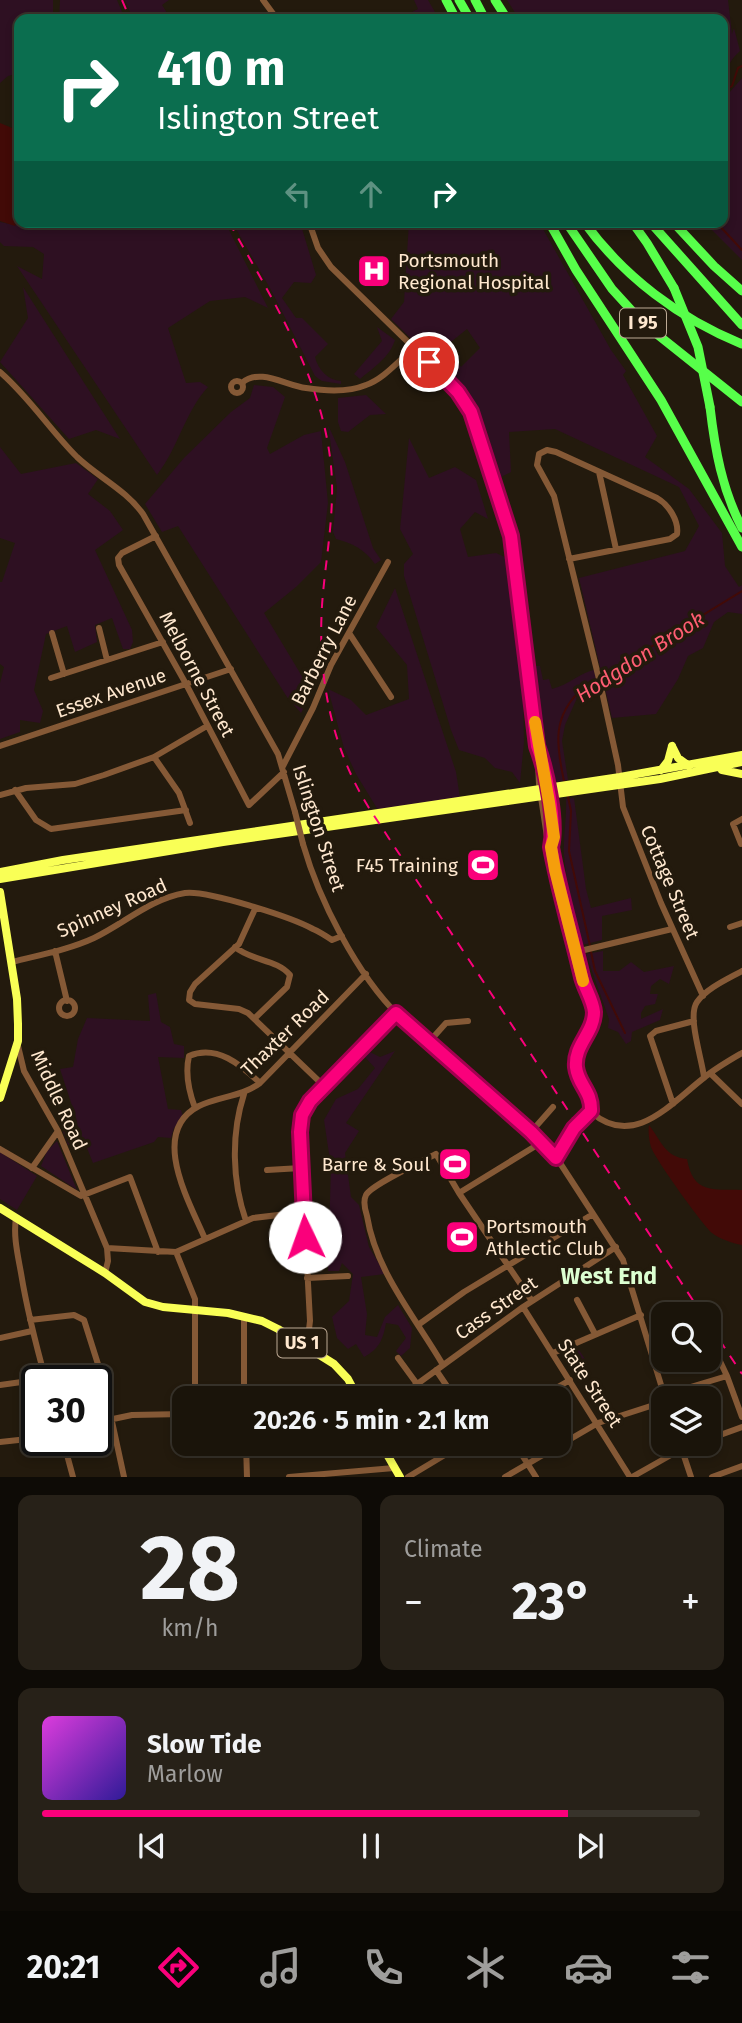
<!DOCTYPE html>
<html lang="en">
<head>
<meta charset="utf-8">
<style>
  body { margin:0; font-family:"Fira Sans",sans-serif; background:#272118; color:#f1f3f6; height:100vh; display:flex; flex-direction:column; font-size:26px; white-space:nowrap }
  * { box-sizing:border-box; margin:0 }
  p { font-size:23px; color:#9f9e9c }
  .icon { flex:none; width:38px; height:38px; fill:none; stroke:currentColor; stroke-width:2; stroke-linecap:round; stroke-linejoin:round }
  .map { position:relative; height:1477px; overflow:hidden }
  .details { display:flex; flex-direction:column; gap:18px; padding:18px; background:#0e0b06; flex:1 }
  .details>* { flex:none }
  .top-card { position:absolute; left:14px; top:14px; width:714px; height:214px; border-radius:14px; box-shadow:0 4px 10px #0003,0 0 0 2px #38332b; background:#0b6e4f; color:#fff; overflow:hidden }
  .tools { position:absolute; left:651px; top:1302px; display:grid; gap:14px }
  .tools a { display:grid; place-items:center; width:70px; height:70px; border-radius:14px; background:#1a140a; box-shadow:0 4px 10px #0003,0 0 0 2px #38332b; font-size:35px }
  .speed { position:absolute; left:21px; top:1365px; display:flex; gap:14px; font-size:35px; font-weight:700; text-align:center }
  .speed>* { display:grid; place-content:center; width:91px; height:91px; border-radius:50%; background:#1a140a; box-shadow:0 4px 10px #0003,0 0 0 2px #38332b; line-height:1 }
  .speed .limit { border:4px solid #111; border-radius:10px; background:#fff; color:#111 }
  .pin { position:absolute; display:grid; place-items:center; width:60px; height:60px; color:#fff; margin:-30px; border:4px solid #fff; border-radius:50%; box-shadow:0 2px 7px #0007 }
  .me { position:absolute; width:77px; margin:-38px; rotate:357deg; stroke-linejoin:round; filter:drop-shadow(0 0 5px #0008) }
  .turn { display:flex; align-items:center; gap:24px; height:147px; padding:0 28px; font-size:32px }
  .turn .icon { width:91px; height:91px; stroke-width:2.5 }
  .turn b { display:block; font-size:49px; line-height:60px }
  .lanes { display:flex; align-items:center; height:66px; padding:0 28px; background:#0003; justify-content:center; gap:35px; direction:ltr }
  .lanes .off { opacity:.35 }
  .big { font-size:52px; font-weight:700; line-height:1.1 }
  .details .widget { flex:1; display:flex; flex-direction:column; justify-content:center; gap:10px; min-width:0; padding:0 24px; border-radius:14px; background:#272118 }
  .details .dial { align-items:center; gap:0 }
  .dial b { font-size:91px; line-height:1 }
  .song { display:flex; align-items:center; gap:21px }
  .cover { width:84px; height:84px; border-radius:10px; background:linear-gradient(135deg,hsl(300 70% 55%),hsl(250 70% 35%)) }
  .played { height:7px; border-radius:4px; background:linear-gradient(90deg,#fa007b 80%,#38332b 80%) }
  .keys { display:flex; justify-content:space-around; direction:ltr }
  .heat { display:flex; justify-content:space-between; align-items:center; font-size:38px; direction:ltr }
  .details .tiles { flex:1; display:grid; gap:18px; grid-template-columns:1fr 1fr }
  .widget:last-child { grid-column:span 2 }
  .trip { position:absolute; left:172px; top:1386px; width:399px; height:70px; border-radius:14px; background:#1a140a; box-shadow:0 4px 10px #0003,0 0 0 2px #38332b; font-weight:700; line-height:70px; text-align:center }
  .menu { display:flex; height:112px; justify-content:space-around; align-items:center; background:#0a0804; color:#9f9e9c }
  .menu .icon { width:49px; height:49px }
  .menu .current { color:#fa007b }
  .menu b { font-size:32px; color:#f1f3f6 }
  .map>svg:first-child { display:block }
  .green { fill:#2e1022 }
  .water { fill:#420a07 }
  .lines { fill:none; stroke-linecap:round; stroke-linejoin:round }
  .stream { stroke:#420a07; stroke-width:2 }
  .minor { stroke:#855936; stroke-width:6 }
  .major { stroke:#f9ff56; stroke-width:8 }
  .highway { stroke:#57ff4a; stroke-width:9 }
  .rail { stroke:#fa007b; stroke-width:2; stroke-dasharray:10 9; stroke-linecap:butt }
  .minor-bridge { stroke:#855936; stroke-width:6 }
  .highway-bridge { stroke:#57ff4a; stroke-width:9 }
  .route-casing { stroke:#a20050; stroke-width:18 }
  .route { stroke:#fa007b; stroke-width:12 }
  .slow { stroke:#f59e0b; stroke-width:12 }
  .labels { text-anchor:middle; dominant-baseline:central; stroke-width:7; stroke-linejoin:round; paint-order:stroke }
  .shield { fill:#231a0d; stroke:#bdaa95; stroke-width:2 }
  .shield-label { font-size:18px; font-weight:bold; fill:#ffe8cf }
  .poi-label { font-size:19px; fill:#ffe8cf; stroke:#231a0d; text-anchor:start }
  .street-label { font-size:19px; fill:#ffe8cf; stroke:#231a0d }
  .water-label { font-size:21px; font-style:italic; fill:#ff5d72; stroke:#231a0d }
  .quarter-label { font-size:23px; font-weight:bold; fill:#dcffd1; stroke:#231a0d }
</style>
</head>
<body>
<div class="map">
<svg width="742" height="1477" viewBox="0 0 742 1477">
  <rect width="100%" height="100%" fill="#231a0d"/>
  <!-- green -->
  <path class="green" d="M0,0H53V19H19V73L8,76L0,83Z
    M60,0H117L125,19H59Z
    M125,0H169L162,5L171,19H133Z
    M414,0H428L439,19H398L418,9Z
    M507,0H728L732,34L734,28L740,51C725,64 726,74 729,93L742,78V260L704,222H723V19H519Z
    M19,217V222H225L268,308L245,297L210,301L168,328L186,383L200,382L208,387C185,412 178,448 157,475L17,266L42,279L44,254L33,247L4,246L0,242V222L15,225Z
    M232,222H300L316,275L311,283L294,282L282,298L296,318H302L328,344L315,357C318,370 328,380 341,381V384L322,381L315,376L271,290Z
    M409,222H539L611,350L626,371L623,375L657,436L645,457L689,489L722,533L725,566L739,587L742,585V614L728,612L714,622L703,648L688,656L678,679L656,714L612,718L579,578L685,551L699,526L679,487L555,429L509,432L511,472L501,477L482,417L463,392L435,363L448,352L461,367L480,348L467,329L431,358L391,319L404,302Z
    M23,287L120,439L96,430L69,439L0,362L28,318Z
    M377,327L395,340C390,357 373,368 360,379L354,374L382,341Z
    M254,385L273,387L285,397L267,448L270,454L304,435L321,431L328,503L321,562L296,587L264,613L312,693L301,713L287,697L178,526L162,532L145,504L184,458L231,412L250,398Z
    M366,395L386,414L370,415L348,432L341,431L338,422V398Z
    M328,425L345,462L373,548L381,560L375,564C365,550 353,543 336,539L333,532L337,488Z
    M409,438L429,478L455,467L476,480L488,519L475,512L460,529L468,557L496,553L509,559L523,690L524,742L520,783L512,772L495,768L485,758L459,750L451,730L404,576V564L413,554L400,529Z
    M0,447L21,474L76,463L98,479L88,494L110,511L123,530L95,550L132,630L133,642L130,649H123L112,618L95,625L97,642L75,652L67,626L46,634L34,690L43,711L40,723L20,720V732L0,739V683L4,667L0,664V582H2L15,543L0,538Z
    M395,588L456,772L460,798L378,810L356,774L344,748L328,689L351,700L366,715L409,699L407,665L376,627Z
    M534,666H540L543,680L549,679L552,689C568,685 582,672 594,670L598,687L577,698L565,725L562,741L568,780L556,782L550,780L548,774L533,672Z
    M574,798L586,889L591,908L631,898L632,910L602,916V940L582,945C576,915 566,885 564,854C563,836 567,818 566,799Z
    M603,951V971H619L631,962L644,972L674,966L669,984L660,979L651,986L650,994H658L655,1004L645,1006L641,1013V1019L663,1009L660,1020L632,1032L631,1041L626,1044L618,1032L608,1028L609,1019L586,954Z
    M156,993L161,1022L170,1027L174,1044L184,1046V1058L158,1057L168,1109L181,1110L183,1117L174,1128L171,1138L158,1137L154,1142L93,1163L83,1138L68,1145L62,1129L77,1121L60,1069L73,1067L78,1039L87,1018L150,1021L148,995Z
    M368,1051L380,1057L395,1051L346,1123L359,1131L345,1153L351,1197L359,1205L369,1247L385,1274L361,1277L367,1314L365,1335L377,1337L385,1317L398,1305L412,1328L410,1348L401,1356L396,1351L406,1338L398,1325L386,1323C383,1340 379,1349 364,1357L356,1344L348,1349L337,1338L332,1317L349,1301L353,1274L342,1263L339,1271H328L331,1167L324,1120L336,1099L358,1089L375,1068L364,1056Z
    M57,1141L77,1190L41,1166L47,1151Z
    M0,1152L37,1176L17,1210L0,1199Z
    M577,1347L587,1362L571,1371L561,1355Z"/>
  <!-- water -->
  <path class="water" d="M0,123L17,130L19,137V217L15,226L0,221Z
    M649,1125C662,1142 665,1157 687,1159C693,1194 712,1189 742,1190V1245C732,1243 720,1239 712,1233C702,1224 655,1159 651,1147C649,1140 648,1132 649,1125Z"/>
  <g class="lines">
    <!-- stream -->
    <path class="stream" d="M723,88L727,89L732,86L738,68L742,66
      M716,222L742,250
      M564,781C556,744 552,716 582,689L742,591
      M568,797L571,811L569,851L590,946
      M591,952L595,971L625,1033"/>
    <!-- minor -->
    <path class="minor" d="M263,0L277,19
      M309,222L318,248L331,267L453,386L467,405L477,427L514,551L537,745L539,784L547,837L583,981L593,1010L591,1027L580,1046L576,1064L577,1075L590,1096L591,1112
      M0,372C29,397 50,430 77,457C98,477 126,490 143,514L278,754L295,812
      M231 387a6 6 0 1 1 12 0a6 6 0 1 1-12 0Z
      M242,383C260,367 286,386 306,388C325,391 347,393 366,385C384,379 399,360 414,348
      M599,472L616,549
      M156,536L122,553L118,558L119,565L186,684L249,805L284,772
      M569,559L670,539L677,534C679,521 669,505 657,498L556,452L547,450L539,454L537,465L554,496L601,687L618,765L623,807L661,903L703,996
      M99,628L107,660
      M52,633L64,674
      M349,633L391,697
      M51,678L163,642
      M0,746L231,669
      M539,751C547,773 557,824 551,847
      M154,757L179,793L190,823
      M283,766L313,708L331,665L388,562
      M15,790L36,820L51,829L186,810
      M0,795L26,788L75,784L104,775L154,757L207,726
      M303,844C319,900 357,975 399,1016L531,1132L560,1163L623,1260L665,1398
      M741,844L733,824L742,819
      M255,909L239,944L195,984L190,992L189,1000L195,1004L239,1009L248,1013L324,1086
      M730,927L742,923
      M235,947C251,961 277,959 290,975L287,987L255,1018
      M55,951L67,1001
      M576,952L672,929
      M12,962C39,955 68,950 94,938C125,923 150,899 185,893C207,890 291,917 313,929C320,932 326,936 332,940L342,936
      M59 1008a8 8 0 1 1 16 0a8 8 0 1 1-16 0Z
      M429,1042L446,1023L468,1021
      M18,1046L24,1071L58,1131L107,1248L108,1261L105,1273
      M710,1073L742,1104
      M704,1077C702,1059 687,1016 697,1002C707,988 728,979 742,971
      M244,1094C231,1134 232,1181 246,1221
      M673,1104L650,1036L656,1031L694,1021
      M195,1108C189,1092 185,1073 189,1056C217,1044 241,1065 260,1083
      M591,1112C634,1150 672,1102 705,1077C716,1068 730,1060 742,1053
      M531,1132L553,1107
      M0,1149L81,1196L130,1177L158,1252
      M556,1158L574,1128L591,1112
      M32,1168L58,1131
      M267,1170L301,1168
      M459,1193L542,1142
      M16,1218C13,1236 18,1256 21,1273C27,1310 36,1345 46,1381
      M205,1239C190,1203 148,1132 199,1106C220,1096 241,1097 260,1083L366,974
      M107,1248L176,1252L195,1299V1398
      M176,1252L253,1218L304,1212
      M307,1278L348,1276
      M577,1300L595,1334
      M523,1307L630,1477
      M244,1316V1398
      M30,1320L74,1315L84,1320L103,1380L124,1477
      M418,1325L464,1292L593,1214
      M0,1338L32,1331
      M709,1338L727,1376L742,1417
      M307,1346L310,1321L300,1132L302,1115L310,1102L395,1013
      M553,1353L641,1315
      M398,1358L417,1384
      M443,1365C415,1317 376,1272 367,1216C365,1210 363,1201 366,1195C371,1185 423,1161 436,1154L459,1193L532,1301
      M436,1370L455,1398
      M0,1385L100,1371
      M664,1395L727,1376
      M398,1398L523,1307L616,1247
      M539,1398L570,1380
      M113,1419L132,1415L184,1414
      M709,1439L742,1427
      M63,1440L73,1477
      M0,1442L37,1438
      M246,1444L247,1477
      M515,1444L536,1477
      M680,1444L691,1477
      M289,1477L394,1468
      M408,1477L463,1444
      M505,1477L598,1423L663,1402
      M632,1477L678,1451L695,1444
      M712,1477L742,1466"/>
    <!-- major -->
    <path class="major" d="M672,746L678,758L689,766
      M661,770L668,761L672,746
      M722,770L742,774
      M0,872L63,860L620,777L742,755
      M0,879L223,842L660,779L742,762
      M0,892L17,999L18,1024V1041L0,1098
      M0,1208L105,1273L145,1302L163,1307L228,1313L262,1321L278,1329L334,1364L348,1379L358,1398
      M381,1444L400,1477"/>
    <!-- highway -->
    <path class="highway" d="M446,0L456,19
      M459,0L470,19
      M475,0L485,19
      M495,0L507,19
      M549,222L576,270L661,400L742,547
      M566,222L612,289L643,323L742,402
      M584,222C624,277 680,319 742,344
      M632,222L647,243L674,288
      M650,222L742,325
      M673,222L714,266L742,291
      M710,407C715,450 722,489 742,528"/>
    <!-- rail -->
    <path class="rail" d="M122,0L130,19
      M229,222C272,299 322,376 331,466C335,508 327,551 323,593C316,668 329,744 369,808L702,1314
      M709,1324L742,1374"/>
    <!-- minor-bridge -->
    <path class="minor-bridge" d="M295,812L303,844"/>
    <!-- highway-bridge -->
    <path class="highway-bridge" d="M674,288L698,347L710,407"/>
  </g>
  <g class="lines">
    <!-- route casing -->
    <g class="route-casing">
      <path id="route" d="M305,1237L300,1132L302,1115L310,1101L396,1013L531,1132L556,1158L574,1128L591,1111C592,1091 578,1085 576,1067C574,1045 594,1033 594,1012C593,1000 585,989 582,977C572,934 559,891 551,847C557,821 546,770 537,746L511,536L471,412L458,392L429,362"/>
    </g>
    <!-- route -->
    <use href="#route" class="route"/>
    <!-- slow -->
    <path class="slow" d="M535,722L549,802L554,837L551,847L555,870L583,981"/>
  </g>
  <!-- icons -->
  <defs>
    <g id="hospital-square" transform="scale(1.75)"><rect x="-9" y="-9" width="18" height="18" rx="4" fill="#fa007b" stroke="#231a0d"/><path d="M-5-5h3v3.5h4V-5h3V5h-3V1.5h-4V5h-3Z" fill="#fff"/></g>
    <g id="stadium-square" transform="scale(1.75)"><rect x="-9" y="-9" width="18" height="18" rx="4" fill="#fa007b" stroke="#231a0d"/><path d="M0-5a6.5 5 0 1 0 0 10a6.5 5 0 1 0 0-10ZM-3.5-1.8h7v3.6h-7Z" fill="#fff"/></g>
  </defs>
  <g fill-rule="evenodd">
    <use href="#hospital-square" x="374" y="271"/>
    <use href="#stadium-square" x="483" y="865"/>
    <use href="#stadium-square" x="455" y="1164"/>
    <use href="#stadium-square" x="462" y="1237"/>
  </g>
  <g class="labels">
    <!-- shield labels -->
    <g class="shield">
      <rect x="620" y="308.5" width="46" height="29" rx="5"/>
      <rect x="277.5" y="1328.5" width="49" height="29" rx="5"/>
    </g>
    <g class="shield-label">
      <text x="643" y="323">I 95</text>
      <text x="302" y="1343">US 1</text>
    </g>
    <!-- poi labels -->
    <g class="poi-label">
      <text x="398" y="260">Portsmouth<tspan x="398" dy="22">Regional Hospital</tspan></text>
      <text x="458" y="865" text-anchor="end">F45 Training</text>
      <text x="430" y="1164" text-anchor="end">Barre &amp; Soul</text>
      <text x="486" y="1226">Portsmouth<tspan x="486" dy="22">Athlectic Club</tspan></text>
    </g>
    <!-- street labels -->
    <g class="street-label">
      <text transform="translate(324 650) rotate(-63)">Barberry Lane</text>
      <text transform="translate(197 674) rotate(62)">Melborne Street</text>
      <text transform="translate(111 693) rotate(-19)">Essex Avenue</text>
      <text transform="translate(319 828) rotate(72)">Islington Street</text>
      <text transform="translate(670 882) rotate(67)">Cottage Street</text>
      <text transform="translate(112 908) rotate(-24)">Spinney Road</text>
      <text transform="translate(285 1033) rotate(-44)">Thaxter Road</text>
      <text transform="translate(59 1100) rotate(65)">Middle Road</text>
      <text transform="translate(496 1308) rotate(-35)">Cass Street</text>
      <text transform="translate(590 1383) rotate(57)">State Street</text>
    </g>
    <!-- water labels -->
    <g class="water-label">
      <text transform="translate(640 657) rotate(-33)">Hodgdon Brook</text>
    </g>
    <!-- quarter labels -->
    <g class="quarter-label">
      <text x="609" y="1276">West End</text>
    </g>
  </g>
</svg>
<div class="tools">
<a><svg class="icon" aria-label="search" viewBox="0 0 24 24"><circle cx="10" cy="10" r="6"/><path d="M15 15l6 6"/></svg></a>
<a><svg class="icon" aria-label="layers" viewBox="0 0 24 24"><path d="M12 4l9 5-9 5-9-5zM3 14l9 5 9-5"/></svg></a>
</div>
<div class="speed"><div class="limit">30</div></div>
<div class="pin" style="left:429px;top:362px;background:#d93025"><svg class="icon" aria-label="arrive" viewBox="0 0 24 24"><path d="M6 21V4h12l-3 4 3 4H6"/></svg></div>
<svg class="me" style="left:305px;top:1237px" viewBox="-20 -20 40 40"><circle r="19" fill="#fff"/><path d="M0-13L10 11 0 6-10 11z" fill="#fa007b"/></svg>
<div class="trip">20:26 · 5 min · 2.1 km</div>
<div class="top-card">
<div class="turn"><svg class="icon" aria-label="right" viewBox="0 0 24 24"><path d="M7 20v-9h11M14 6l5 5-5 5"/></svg><div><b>410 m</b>Islington Street</div></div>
<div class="lanes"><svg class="icon off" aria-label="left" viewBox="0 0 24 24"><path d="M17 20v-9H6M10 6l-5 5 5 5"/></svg><svg class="icon off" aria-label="ahead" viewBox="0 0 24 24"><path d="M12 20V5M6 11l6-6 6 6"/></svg><svg class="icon" aria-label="right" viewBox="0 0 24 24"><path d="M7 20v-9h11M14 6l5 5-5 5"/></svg></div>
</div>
</div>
<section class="details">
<div class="tiles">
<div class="widget dial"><b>28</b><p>km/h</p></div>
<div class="widget"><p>Climate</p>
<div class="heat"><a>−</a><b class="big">23°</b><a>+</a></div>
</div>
<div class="widget">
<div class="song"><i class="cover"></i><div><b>Slow Tide</b><p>Marlow</p></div></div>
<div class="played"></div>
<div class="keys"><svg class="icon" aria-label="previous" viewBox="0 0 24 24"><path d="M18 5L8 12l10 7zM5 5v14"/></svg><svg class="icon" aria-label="pause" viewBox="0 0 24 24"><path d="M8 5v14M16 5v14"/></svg><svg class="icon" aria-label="next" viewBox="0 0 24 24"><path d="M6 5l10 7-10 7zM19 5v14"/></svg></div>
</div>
</div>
</section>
<nav class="menu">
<b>20:21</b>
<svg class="icon current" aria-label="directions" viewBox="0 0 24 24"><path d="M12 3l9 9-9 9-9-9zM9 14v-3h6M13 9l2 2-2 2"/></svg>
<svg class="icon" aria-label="music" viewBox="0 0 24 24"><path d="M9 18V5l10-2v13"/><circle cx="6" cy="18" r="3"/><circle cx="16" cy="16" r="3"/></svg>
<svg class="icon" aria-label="phone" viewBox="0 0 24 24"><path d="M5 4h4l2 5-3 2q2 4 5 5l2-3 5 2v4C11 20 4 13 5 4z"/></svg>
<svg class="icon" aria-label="climate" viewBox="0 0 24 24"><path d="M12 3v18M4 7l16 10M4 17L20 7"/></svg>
<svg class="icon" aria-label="car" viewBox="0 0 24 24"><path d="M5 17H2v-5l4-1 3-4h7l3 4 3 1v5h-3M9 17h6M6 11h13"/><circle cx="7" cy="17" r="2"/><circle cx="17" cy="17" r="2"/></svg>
<svg class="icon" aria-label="filters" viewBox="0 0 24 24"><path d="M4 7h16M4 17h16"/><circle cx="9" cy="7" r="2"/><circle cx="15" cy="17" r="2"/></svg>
</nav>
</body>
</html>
